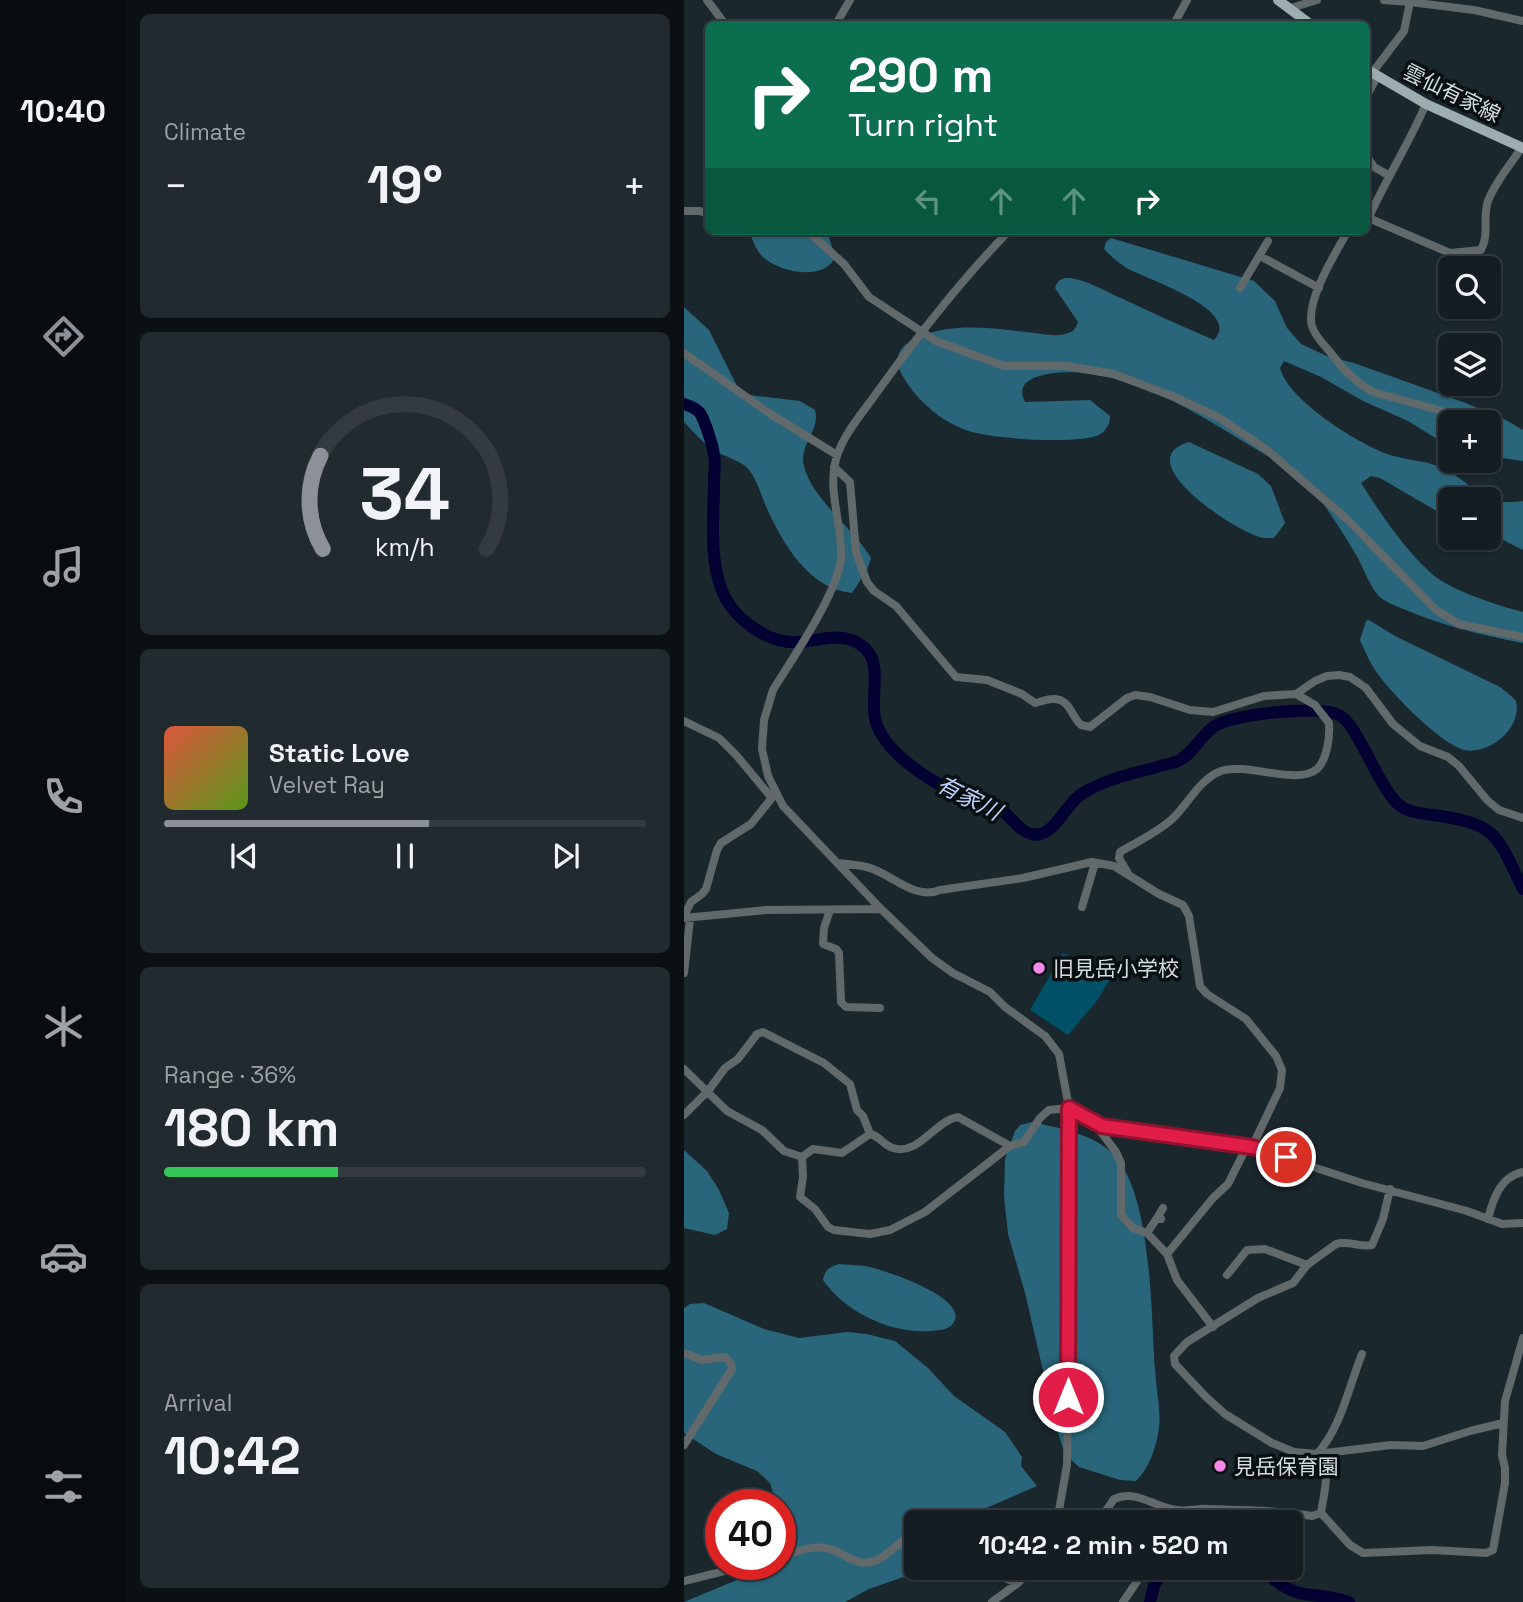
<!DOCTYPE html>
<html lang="en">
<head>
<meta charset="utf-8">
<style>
  body { margin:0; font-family:"Space Grotesk","Noto Sans JP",sans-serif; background:#212a2f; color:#f1f3f6; height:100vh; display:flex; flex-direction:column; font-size:26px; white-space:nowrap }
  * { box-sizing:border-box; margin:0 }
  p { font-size:23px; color:#9da2a5 }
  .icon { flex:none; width:38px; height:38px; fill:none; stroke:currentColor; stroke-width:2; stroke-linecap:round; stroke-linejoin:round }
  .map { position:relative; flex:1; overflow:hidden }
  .side { display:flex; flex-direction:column; gap:14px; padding:14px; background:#0b1013; width:558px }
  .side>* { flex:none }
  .hud { position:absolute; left:21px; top:21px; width:665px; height:214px; border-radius:10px; box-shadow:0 2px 5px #0004,0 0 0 2px #333b40; background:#0b6e4f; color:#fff; overflow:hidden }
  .fabs { position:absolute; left:754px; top:256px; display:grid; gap:14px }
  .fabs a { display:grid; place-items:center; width:63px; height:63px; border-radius:10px; background:#141d22; box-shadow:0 2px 5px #0004,0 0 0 2px #333b40; font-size:35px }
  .speed { position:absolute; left:21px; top:1489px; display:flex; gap:14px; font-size:35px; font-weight:700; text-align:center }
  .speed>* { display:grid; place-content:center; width:91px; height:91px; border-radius:50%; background:#141d22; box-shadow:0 2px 5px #0004,0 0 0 2px #333b40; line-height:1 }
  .speed .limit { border:10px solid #d22; background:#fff; color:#111 }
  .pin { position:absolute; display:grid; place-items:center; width:60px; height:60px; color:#fff; margin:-30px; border:4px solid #fff; border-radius:50%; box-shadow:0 2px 7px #0007 }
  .me { position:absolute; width:77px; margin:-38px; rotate:0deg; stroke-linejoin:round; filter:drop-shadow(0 0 5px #0008) }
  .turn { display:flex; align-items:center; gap:24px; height:147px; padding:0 28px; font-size:32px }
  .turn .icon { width:91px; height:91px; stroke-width:2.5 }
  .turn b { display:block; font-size:49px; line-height:60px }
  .lanes { display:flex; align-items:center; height:66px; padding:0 28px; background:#0003; justify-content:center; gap:35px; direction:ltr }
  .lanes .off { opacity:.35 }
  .big { font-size:52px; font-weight:700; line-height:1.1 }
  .side .card { flex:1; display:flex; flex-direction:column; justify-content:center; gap:10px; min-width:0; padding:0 24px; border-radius:10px; background:#212a2f }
  .side .dial { align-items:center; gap:0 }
  .dial svg { height:182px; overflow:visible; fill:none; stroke:#333b40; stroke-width:7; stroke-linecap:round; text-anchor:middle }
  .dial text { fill:#f1f3f6; stroke:none }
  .song { display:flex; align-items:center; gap:21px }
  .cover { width:84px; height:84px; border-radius:10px; background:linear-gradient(135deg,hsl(10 70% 55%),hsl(90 70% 35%)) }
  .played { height:7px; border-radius:4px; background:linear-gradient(90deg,#8c9099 55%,#333b40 55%) }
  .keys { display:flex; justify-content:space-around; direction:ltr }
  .heat { display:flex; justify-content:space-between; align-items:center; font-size:38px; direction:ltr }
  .charge { height:10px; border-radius:5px; background:linear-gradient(90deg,#34c759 36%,#333b40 0) }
  .trip { position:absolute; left:220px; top:1510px; width:399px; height:70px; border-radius:10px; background:#141d22; box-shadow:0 2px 5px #0004,0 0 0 2px #333b40; font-weight:700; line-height:70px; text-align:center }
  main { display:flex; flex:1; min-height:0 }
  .tab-bar { display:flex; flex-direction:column; width:126px; justify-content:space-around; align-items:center; background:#080c0e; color:#9da2a5 }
  .tab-bar .icon { width:49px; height:49px }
  .tab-bar .on { color:#8c9099 }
  .tab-bar b { font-size:32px; color:#f1f3f6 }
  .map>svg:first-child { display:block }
  .green { fill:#005067 }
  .forest { fill:#29667c }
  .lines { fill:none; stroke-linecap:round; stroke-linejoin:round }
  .river { stroke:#020131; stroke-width:12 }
  .minor { stroke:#61696a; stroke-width:8 }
  .major { stroke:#9eaeb0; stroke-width:10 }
  .route-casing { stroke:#92132f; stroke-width:18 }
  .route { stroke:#e11d48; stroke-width:12 }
  .poi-dot { fill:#f788eb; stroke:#090f11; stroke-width:2.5 }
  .labels { text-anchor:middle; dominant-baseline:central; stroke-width:7; stroke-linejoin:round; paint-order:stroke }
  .street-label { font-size:21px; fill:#d4dde0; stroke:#090f11 }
  .poi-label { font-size:21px; fill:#d4dde0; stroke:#090f11; text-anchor:start }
  .water-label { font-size:23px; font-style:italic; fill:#bdcef7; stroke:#090f11 }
</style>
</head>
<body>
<main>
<nav class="tab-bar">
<b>10:40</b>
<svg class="icon on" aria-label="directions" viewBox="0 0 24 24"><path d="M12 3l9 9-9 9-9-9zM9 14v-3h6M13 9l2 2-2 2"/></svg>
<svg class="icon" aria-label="music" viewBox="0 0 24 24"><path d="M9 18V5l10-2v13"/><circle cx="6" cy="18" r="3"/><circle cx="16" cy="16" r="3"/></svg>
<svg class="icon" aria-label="phone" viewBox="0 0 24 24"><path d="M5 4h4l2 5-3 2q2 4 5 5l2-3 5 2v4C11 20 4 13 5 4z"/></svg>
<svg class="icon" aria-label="climate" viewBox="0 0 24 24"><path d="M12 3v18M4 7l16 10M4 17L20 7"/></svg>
<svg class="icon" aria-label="car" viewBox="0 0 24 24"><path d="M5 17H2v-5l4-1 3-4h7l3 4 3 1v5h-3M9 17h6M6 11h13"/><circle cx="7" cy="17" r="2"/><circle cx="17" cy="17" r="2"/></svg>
<svg class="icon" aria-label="filters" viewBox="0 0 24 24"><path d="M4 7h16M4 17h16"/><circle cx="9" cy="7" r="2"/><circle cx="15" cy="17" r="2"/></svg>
</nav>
<section class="side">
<div class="card"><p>Climate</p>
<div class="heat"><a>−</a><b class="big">19°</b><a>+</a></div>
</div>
<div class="card dial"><svg viewBox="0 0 100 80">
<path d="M14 69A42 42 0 1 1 86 69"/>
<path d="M14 69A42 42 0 0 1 13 28" stroke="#8c9099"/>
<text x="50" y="56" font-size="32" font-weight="700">34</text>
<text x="50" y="72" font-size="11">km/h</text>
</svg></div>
<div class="card">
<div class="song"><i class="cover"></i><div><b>Static Love</b><p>Velvet Ray</p></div></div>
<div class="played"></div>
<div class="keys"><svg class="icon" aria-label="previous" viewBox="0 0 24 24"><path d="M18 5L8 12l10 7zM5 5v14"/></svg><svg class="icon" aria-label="pause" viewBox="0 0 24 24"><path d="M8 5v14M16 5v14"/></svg><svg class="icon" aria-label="next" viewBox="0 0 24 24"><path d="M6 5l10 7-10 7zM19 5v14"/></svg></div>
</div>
<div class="card"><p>Range · 36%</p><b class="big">180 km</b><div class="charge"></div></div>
<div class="card"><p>Arrival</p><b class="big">10:42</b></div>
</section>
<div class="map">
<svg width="839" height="1602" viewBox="0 0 839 1602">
  <rect width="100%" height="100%" fill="#1a272d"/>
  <!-- green -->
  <path class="green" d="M379,953L425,978V981L412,1002L384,1035L346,1010Z"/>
  <!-- forest -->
  <path class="forest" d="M65,231H143L151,257C141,282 93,272 78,256C72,250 68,239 65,231Z
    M427,238L570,281L591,301L603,328L617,344L645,357L670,363L779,402L822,420L839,430V461L805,456V422H766V447L724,421L679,401L637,377L600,361L596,368C605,401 672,442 703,454C720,460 740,460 756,467C776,475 792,494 812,501C819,503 831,502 839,501V550L805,533V499H766V517L751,510L696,478L687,476L677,483C697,514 720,549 748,574C766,590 815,606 839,612V643C797,635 756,625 717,608C710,605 699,601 694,595C687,588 679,568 674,558C659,533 642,506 624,483C612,468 591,461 575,451C518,417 466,380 398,373C382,371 325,372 341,402L406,400L426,416C426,425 421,433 412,436C388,444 301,439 279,429C257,420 239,405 225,386C220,378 212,368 214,357C216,346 227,340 236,336C271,323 306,328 342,332C355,333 372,338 384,333C390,332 392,327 394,322L371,288C373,282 375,279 382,278C398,277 424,293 439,299C469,313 499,327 530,340C560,309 458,278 441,267C434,262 426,256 420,249L422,242Z
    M0,307L25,330L54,388L65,395L116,401L131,410C137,431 114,445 120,466C129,501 169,527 187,558L183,570L168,593C124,589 97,541 81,504C76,492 71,474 61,466C51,458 37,456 27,448C17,441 9,431 0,422Z
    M505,442L574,474L587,486L601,523L590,538C589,538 580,538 579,538C553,533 442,460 505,442Z
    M685,620L711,636L816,687C821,691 828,696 832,701C839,730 801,758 777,749C752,739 709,695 693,673C686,663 681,651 676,640L682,621Z
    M348,1122C375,1128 411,1134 431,1156C468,1197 467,1315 471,1369C472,1388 477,1410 475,1428C472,1448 466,1467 452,1481L436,1480L395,1467L381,1454L372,1427L341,1293L324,1234L320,1196L321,1159L331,1131L336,1125Z
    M0,1150L23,1171L35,1190L45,1213L43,1229L31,1235L0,1228Z
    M155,1264C164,1265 174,1265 182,1266C200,1270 284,1297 270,1322C265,1331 254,1330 246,1331C207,1334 161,1312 139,1280C141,1269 146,1267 155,1264Z
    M20,1303L80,1329L115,1338L163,1332L183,1334L211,1341L244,1368L270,1396L321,1432L338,1457L337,1466L353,1486L270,1522H233V1568H245L185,1589L161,1602H0L89,1565L96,1564C98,1555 105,1546 104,1535C102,1524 96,1516 96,1505H93L86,1483L73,1471L32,1454L0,1433V1308L6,1304Z"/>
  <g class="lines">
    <!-- river -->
    <path class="river" d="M0,404C6,406 12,408 16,413C21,421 29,446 30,455C32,463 30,472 30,481C30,515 25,555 37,588C47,617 84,645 115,642C136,641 158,631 177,645C202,662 184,697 192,722C201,754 248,782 276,795C289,802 305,804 318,811C328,817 335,831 347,834C370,840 381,803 399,793C421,780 445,774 470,768C477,765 487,764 494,761C510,753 517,735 531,726C549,714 635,705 655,715C674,724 693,785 714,804C724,813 736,813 749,815C814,824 812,834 839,889
      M577,1568C588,1579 604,1592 620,1594C636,1596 649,1596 665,1602
      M466,1602L470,1586L480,1568"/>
    <!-- minor -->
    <path class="minor" d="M23,0L41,24
      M700,0L726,2
      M607,8L633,0
      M152,24L166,0
      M490,24L503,0
      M688,73L720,31L726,2L790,10L839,21
      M682,97L693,77
      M682,155L690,167L704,175
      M0,211H16L24,214
      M682,217L766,253L797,250C806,233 798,219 804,201C811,182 827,164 838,147
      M685,217C703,178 725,143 742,104
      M130,231L129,236L160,264L185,297L252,341L320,366H382L430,374L488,396L534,417L583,450L665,521L752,610L775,624L839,637
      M325,231C276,281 235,334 194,391C180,411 162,431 154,453C141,488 159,523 157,558C155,591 108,659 89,690L80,720L78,749L84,776L99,806L197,909L248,958L269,973L306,992L321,1007L361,1036L375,1054L385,1108L384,1397L383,1465L373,1522
      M664,231C652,252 621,301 628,326C630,335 640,345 646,352C659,369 671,382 689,392L798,422
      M576,256L635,288
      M556,288L584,241
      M0,353L85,413L153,455
      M805,423L812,425
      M150,467L166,482L172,552L183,582L190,591L212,606L272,677L303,680L338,694L351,703C357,702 363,699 368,699C386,698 387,716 397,725L406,727L443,698L451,695L466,697L506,710L529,712L580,696L612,694L631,681L643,676L655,675L666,677L682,688L709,724L736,746L764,757L775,766L803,800L815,810L839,818
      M0,721L35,738L53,756L87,797
      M154,863C164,864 174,865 183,867C207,873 230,901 256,890L339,878L408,862L430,866L475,894L499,905L505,916L516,986L523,994L562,1019L592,1056L598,1070L596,1088L568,1147
      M445,875L435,858L436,852C453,842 472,833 487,820C504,805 514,780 537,771C563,762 613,786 633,769C643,760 646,737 645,723L631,705L612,694
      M398,907L411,863
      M146,910L140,928L139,944L152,949L155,953L157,1002L162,1007L196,1008
      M0,916L7,902L18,894L22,889L33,850L37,843L67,824L91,794
      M0,918L82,910L197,909
      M0,973L6,919
      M0,1069L43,1111L78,1130L100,1151L118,1157
      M0,1115L24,1091L41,1068L54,1059L73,1034L79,1032L140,1063L166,1084L173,1110L179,1116L186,1134
      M411,1124L432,1152L437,1163V1215L449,1228L463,1233L483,1254
      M118,1157L119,1177L116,1197L131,1209L144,1227L150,1230L186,1234L206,1230L241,1212L326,1146L340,1142L356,1118L365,1110L385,1108L418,1126L568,1147L678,1183L783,1211L818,1224L839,1223
      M118,1157L129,1149L158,1153L186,1134C196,1136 199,1145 209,1148C235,1156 250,1121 274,1117L326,1146
      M706,1189L699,1219L688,1245C676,1248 665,1240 652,1244L623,1265L609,1283L574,1298L503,1342L490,1356L491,1364L522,1397L541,1414L588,1443L610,1452L633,1454L707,1445L739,1446L786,1431L819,1423
      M473,1218L479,1208
      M804,1219C809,1199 816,1177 839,1172
      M463,1233L473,1218L477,1219
      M543,1275L563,1250L581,1249L623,1265
      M529,1327L493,1280L483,1254L529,1198L544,1184L563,1146
      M0,1353L18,1360L41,1357L47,1364L48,1369L0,1445
      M633,1454C657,1428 665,1386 678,1354
      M633,1454C648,1473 640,1490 637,1513
      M637,1513L666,1545L679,1553L748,1550L802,1553L809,1550L821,1483V1468L818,1455L821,1401L839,1338
      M421,1522V1512L430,1499C452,1489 470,1507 492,1510C503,1512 514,1508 525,1509C559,1510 593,1510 628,1516L637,1513
      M96,1557C112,1552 129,1544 145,1549C160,1552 170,1566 187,1562C202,1559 215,1540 233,1532
      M293,1568L334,1583
      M0,1581L69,1564
      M308,1602L334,1583L348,1568
      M439,1602L454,1580L455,1568"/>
    <!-- major -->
    <path class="major" d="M594,0L626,24
      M682,69L742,104L839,148"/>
  </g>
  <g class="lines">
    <!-- route casing -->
    <g class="route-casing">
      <path id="route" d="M384,1397L385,1108L418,1126L568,1147L602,1157"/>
    </g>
    <!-- route -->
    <use href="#route" class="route"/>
  </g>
  <!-- markers -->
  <g class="poi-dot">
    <circle cx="355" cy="968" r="7"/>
    <circle cx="536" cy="1466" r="7"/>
  </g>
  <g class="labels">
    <!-- street labels -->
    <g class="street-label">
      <text transform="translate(768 93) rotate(26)">雲仙有家線</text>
    </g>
    <!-- poi labels -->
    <g class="poi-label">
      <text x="369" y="968">旧見岳小学校</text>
      <text x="550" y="1466">見岳保育園</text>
    </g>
    <!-- water labels -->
    <g class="water-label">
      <text transform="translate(285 798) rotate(27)">有家川</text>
    </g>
  </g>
</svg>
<div class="fabs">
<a><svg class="icon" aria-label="search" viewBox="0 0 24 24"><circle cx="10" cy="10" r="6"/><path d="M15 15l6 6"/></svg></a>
<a><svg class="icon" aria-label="layers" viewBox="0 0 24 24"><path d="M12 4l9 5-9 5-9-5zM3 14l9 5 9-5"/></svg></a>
<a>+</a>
<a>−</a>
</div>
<div class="speed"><div class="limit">40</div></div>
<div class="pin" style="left:602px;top:1157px;background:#d93025"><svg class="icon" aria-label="arrive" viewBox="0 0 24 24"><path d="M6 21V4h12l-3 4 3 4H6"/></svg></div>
<svg class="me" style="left:384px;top:1397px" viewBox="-20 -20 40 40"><circle r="17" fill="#e11d48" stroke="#fff" stroke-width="3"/><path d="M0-11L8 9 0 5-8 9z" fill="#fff"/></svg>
<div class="trip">10:42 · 2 min · 520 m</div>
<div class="hud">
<div class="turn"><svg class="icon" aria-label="right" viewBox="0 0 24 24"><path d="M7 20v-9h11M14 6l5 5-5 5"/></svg><div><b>290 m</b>Turn right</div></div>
<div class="lanes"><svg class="icon off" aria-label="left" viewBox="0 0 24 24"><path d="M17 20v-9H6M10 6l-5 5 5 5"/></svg><svg class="icon off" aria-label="ahead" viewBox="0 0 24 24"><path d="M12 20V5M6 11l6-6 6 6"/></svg><svg class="icon off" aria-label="ahead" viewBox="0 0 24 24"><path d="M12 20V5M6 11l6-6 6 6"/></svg><svg class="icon" aria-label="right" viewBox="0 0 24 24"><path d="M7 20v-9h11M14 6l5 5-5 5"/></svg></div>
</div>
</div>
</main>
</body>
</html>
